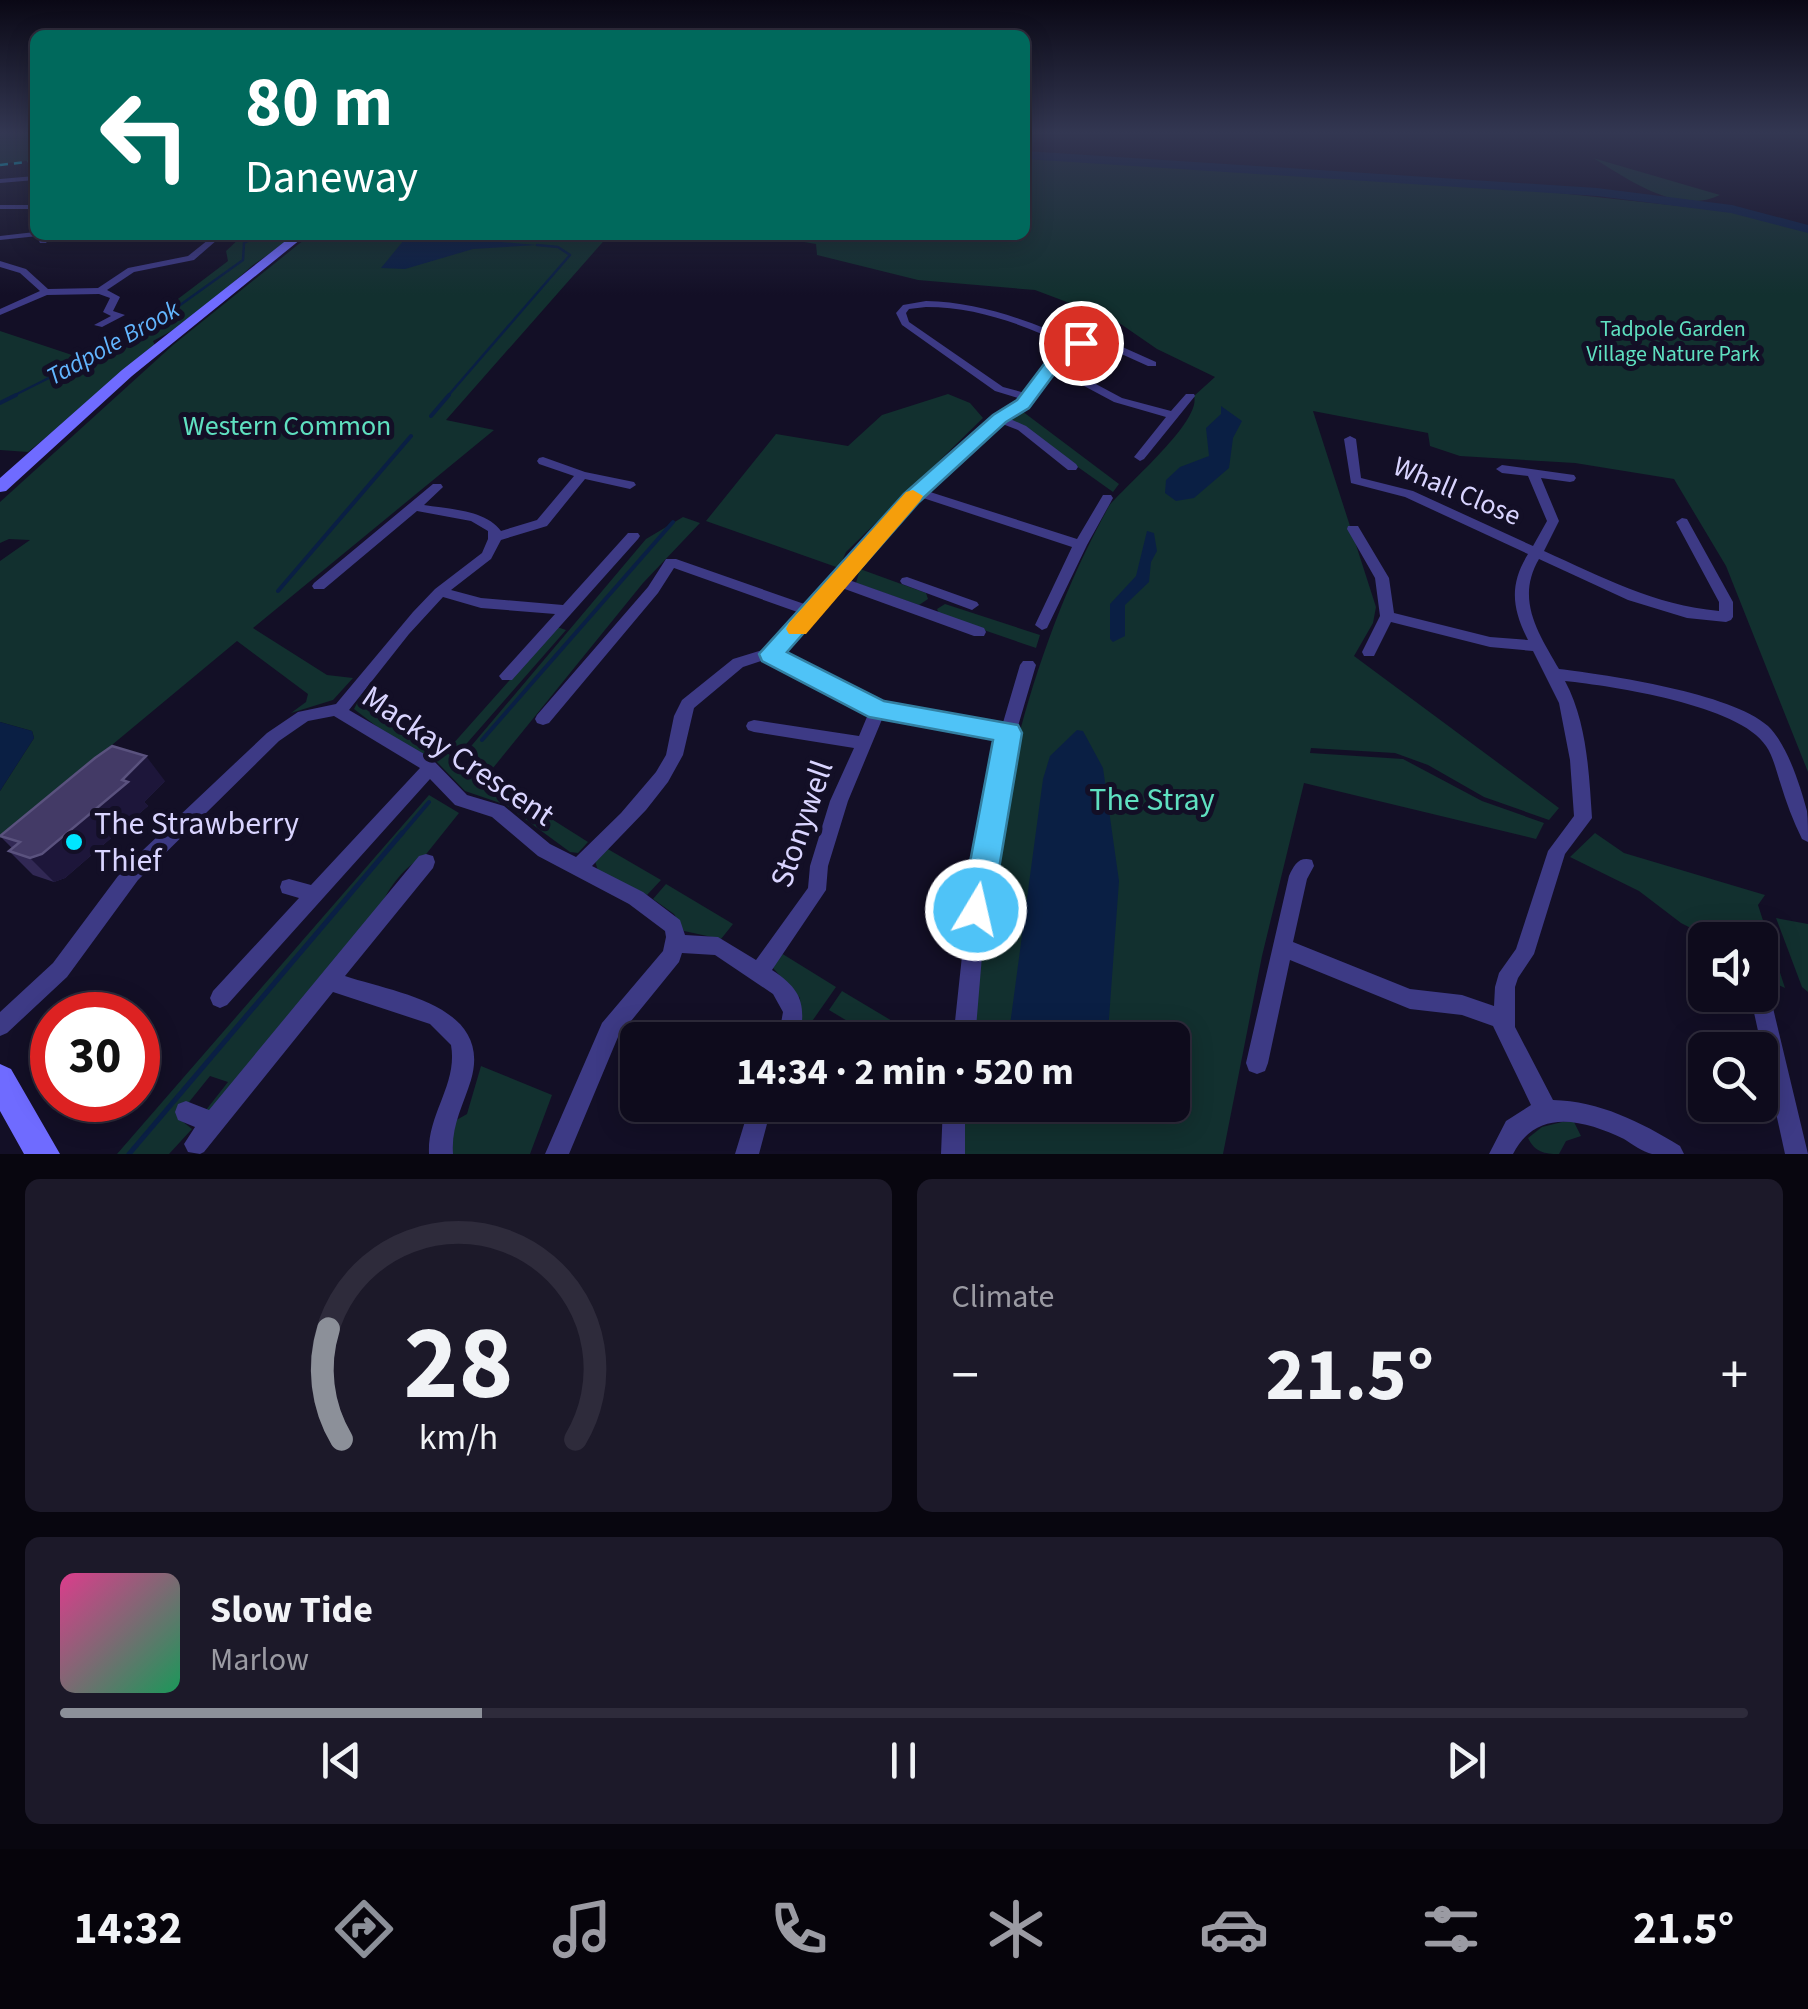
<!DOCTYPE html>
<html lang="en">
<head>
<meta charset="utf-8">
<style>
  body { margin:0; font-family:"Source Sans 3",sans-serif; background:#1c1929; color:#f1f3f6; height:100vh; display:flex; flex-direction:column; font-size:38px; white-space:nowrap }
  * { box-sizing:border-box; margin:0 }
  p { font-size:32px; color:#9b9ba3 }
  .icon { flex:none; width:55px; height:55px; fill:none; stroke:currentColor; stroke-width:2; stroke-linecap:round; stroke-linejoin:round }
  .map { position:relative; height:1154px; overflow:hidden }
  .side { display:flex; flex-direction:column; gap:25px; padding:25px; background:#08060f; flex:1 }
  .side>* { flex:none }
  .banner { position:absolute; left:30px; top:30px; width:1000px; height:210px; border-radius:15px; box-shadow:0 5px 25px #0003,0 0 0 2px #2e2b3b; background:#00695c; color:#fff; overflow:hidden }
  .buttons { position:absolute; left:1688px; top:922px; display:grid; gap:20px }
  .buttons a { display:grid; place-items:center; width:90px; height:90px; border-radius:15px; background:#0e0b1c; box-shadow:0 5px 25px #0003,0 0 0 2px #2e2b3b; font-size:50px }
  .speed { position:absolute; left:30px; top:992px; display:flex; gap:20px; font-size:50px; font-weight:700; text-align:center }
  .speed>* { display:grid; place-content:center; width:130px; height:130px; border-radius:50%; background:#0e0b1c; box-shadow:0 5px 25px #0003,0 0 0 2px #2e2b3b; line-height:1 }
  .speed .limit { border:15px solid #d22; background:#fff; color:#111 }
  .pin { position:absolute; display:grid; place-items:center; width:85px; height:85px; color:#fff; margin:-42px; border:5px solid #fff; border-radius:50%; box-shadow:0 2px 10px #0007 }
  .me { position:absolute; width:110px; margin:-55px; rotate:9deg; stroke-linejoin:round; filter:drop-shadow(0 0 8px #0008) }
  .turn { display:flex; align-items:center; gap:35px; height:210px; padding:0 50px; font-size:45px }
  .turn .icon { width:130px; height:130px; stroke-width:2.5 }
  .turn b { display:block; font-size:70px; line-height:85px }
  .big { font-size:75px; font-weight:700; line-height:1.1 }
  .side .card { flex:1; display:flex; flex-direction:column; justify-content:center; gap:15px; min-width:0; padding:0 35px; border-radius:15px; background:#1c1929 }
  .side .dial { align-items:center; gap:0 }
  .dial svg { height:260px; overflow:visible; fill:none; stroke:#2e2b3b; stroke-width:7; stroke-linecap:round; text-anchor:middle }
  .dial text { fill:#f1f3f6; stroke:none }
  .song { display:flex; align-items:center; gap:30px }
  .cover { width:120px; height:120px; border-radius:15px; background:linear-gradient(135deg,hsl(330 70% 55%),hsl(150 70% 35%)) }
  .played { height:10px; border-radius:5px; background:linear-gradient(90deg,#8c9099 25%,#2e2b3b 25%) }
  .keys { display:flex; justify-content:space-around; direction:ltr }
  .heat { display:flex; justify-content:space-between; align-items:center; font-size:55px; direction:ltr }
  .side .tiles { flex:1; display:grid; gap:25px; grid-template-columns:1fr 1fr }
  .card:last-child { grid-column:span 2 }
  .trip { position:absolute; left:620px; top:1022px; width:570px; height:100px; border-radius:15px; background:#0e0b1c; box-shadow:0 5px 25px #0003,0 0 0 2px #2e2b3b; font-weight:700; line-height:100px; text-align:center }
  .tabs { display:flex; height:160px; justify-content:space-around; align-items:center; background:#06040b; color:#9b9ba3 }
  .tabs .icon { width:70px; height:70px }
  .tabs .selected { color:#8c9099 }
  .tabs b { font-size:45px; color:#f1f3f6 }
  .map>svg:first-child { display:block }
  .green { fill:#12302f }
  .water { fill:#0a1f44 }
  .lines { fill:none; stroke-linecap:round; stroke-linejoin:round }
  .stream-far2 { stroke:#0a1f44; stroke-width:2.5 }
  .stream-far1 { stroke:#0a1f44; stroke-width:4 }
  .stream { stroke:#0a1f44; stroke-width:5 }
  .river { fill:#0a1f44; fill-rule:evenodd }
  .street { fill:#3d3a85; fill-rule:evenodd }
  .secondary { fill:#6f6bff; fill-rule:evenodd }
  .rail { stroke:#00e5ff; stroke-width:2.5; stroke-dasharray:8 6; stroke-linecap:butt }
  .wall { fill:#312854 }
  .shaded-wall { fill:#1d163a }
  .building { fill:#433a66; stroke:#5a527e; stroke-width:2.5 }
  .route { fill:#4fc3f7; stroke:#337fa1; stroke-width:2.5 }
  .slow { fill:#f59e0b }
  .poi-dot { fill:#00e5ff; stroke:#130f26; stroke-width:4 }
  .labels { text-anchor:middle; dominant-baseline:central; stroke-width:10; stroke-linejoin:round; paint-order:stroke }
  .far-park-label { font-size:22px; fill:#5fe0c0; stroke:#130f26 }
  .far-water-label { font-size:25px; font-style:italic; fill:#62b6ff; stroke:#130f26 }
  .park-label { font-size:28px; fill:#5fe0c0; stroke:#130f26 }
  .street-label { font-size:28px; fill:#d9d4ff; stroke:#130f26 }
  .near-street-label { font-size:32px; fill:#d9d4ff; stroke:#130f26 }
  .near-park-label { font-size:32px; fill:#5fe0c0; stroke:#130f26 }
  .near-poi-label { font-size:32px; fill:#d9d4ff; stroke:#130f26; text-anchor:start }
</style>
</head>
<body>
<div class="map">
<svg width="1808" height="1154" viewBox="0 0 1808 1154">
  <rect width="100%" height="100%" fill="#130f26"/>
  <!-- green -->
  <path class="green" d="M0,134H35V160L0,164Z
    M1025,158L1513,188L1735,212L1808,231V772L1726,566L1674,479L1575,463L1460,456L1430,446L1428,433L1313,411L1376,607L1373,623L1354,656L1559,808L1549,820L1484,797L1428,765L1395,753L1311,748L1310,753L1403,759L1482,801L1544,823L1536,839L1304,783L1262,956L1223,1154H961L966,1105H1172V1040H970L977,924L983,916C1004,772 1038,635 1109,506C1126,485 1202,421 1194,396L1215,377L1157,349L1096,307L1088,310L1035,290L918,280L817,255L816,244L762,235H1025Z
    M1593,158L1720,195C1677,216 1627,178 1593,158Z
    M222,235H297L253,265L188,322L153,341L156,348L28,452L0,450V331L72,355L86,353L162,311L228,261L226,251L242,236Z
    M310,235H609L446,420L494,430L253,628L327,675L353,678L333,700L291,713L306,702L308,694L237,641L0,838V791L34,738L32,731L0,722V561L30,540L9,539L0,543V502L173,345Z
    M948,394L970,403L983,418L846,552L839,568L706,521L776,434L848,446L882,415Z
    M1022,411L1119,484L1113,492L1009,418Z
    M683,517L700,523L643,583L493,768L467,751L646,539Z
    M860,569L926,593L928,599L919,605L856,583Z
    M945,604L1040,635L1036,648L940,615L937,609Z
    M557,627L566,630L461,750L452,745Z
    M361,695L373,699L415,733L588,842L578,853L570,852L506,805L465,791L437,762L397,742L354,709Z
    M429,795L459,813L423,858C404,865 384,894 378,913L211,1110H206L228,1082L210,1076L177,1117L192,1129L169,1154H117Z
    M1595,833L1624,853L1765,895L1758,905L1785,988L1760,976V940H1714L1681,923L1639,891L1570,857Z
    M606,848L661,880L647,895L598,871L595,861Z
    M666,884L733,924L721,939L684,931L674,914L653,899Z
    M1776,918L1808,924V992L1802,987Z
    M781,953L836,987L801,1037L800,998L773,968Z
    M842,991L924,1040H879L829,1010Z
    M481,1066L552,1095L530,1154H452L453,1122L467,1114Z
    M1562,1122H1574L1581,1136L1566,1141L1559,1154C1544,1154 1535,1152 1528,1138L1542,1127Z"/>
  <!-- water -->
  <path class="water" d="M416,235L537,245L473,249L405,269L381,268L404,240Z
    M1221,406L1242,421L1233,438L1229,468L1194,498L1176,501L1165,493L1166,480L1180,467L1209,456L1206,428L1221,414Z
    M1147,531L1154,533L1157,551L1151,562L1149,582L1125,605V636L1113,642L1110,639V604L1136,576Z
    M0,722L32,731L34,738L0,791Z
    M1077,730L1083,731L1103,768L1119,881L1108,1032L1091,1040H1008L1043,779L1050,756Z"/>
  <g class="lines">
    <!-- stream-far2 -->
    <path class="stream-far2" d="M11,397L148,328L243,260L244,243L260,235
      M447,397L570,255L558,247L537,245"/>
    <!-- stream-far1 -->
    <path class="stream-far1" d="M0,403L16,395
      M431,416L449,395
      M278,591L411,436
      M482,740L673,522
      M400,836L429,802"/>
    <!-- stream -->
    <path class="stream" d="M129,1154L402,833"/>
    <!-- river -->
    <path class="river" d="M1025,151L1597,188L1732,205L1808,225V233L1731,213L1597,196L1025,159Z"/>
    <!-- street -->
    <path class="street" d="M35,176V180L0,183V179Z
      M0,205H35V209H0Z
      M35,232V235L38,236L0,240V236Z
      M44,235H52L46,243H40L39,241Z
      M172,235H213L217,240L194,260L134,272L107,290L120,297L113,311L125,315L102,327L94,325L111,316L103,312L110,298L99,294L47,295L0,315V309L40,291L20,273L0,267V261L26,269L48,289L98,288L128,268L188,256L208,240L206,237H176Z
      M926,301C980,302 1030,321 1079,343L1094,337H1100L1156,362V366H1148L1097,343L1064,356L1055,368L1079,375L1122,398L1171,411L1186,394H1194L1195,396L1144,459L1140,461L1134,457L1166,417L1114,402L1071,379L1051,373L1027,406L1008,418L1026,426L1076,464L1078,467L1076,470H1068L1018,430L1000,423L927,491L1077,539L1103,495H1111L1113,498L1087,545L1047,628L1042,630L1035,625L1072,547L920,497L849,580L984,628L986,632L984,636H974L842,588L783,655L881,705L1002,726L1020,665L1023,661H1033L1036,665L1016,733L979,929L982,956L975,1040H953L962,956L959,929L999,738L883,717L848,801L828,866L826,890L772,970C804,991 805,1005 800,1040H778L783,1012L773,994L715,955L682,953L679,962L618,1037L569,1154H545L602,1023L663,951L666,937L665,931L629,904L538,856L492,817L455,805L430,779L227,1005L220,1008L213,1005L210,998L213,991L299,898L282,893L280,887L282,881L289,879L311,885L420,768L334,716L308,721L279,741L138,880L67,977L7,1033L0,1036V1012L53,963L124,868L267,733L298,712L336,704L413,612L435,589L482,553L488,539V531L471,521L417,511L324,589H314L312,586L314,583L433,484H441L443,487L424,505C449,509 486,510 501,531L537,520L574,476L539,464L537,461L539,458L543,457L585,472L634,482L636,485L630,489L585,479L547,526L501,540L491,559L451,590L481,598L563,605L628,533H638L640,536L638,539L512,680H502L499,676L555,614L481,608L443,597L409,634L349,710L431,758L467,795L504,806L550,844L576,857L621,813L656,772L666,755L674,716L682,700L733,659L775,646L803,614L674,568L658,593L549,723L543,725L537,723L535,719L537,715L648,587L666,559H676L810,606L914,489L995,416L1021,399L995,391L902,325L896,313L903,305ZM926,307C978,307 1023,325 1070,346L1056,352L1025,393L1003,387L909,322L906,313L909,309ZM767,659L869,712L859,736L754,720L748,722L746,726L748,730L754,732L854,748L830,801L810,866L808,888L756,960L718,937L685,935L680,920L643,892L592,866L646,810L668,782L683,755L694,708L743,667Z
      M1350,436L1356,439L1361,478L1413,491L1533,546L1547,521L1528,476L1502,473L1496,469L1502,465L1574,475L1576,478L1574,481L1570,482L1541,478L1559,521L1544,551C1602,577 1654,605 1719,611V602L1676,522L1682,518L1687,519L1733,602V617L1731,620L1726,622L1687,618L1628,600L1539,559C1515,600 1539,634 1559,669C1609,675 1731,693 1768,726C1787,744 1800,785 1807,811C1808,820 1808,831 1808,842L1802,839C1793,821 1786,802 1780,782C1776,770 1773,756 1766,746C1740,705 1612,686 1565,681C1587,722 1589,773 1592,818L1565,854L1534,954L1518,978L1515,987V1027L1553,1100C1599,1101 1641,1122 1680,1146L1684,1154C1674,1154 1661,1154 1652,1154C1643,1152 1632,1144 1624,1139C1584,1120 1537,1107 1513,1154H1489L1506,1121L1531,1105L1493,1026L1462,1015L1410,1009L1290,960L1268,1063L1265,1071L1257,1074L1249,1071L1246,1063L1289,876C1294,865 1299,856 1312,860L1314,866L1307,879L1293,942L1410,989L1462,995L1494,1006L1495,987L1499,973L1516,949L1548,851L1574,816L1570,760L1559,703L1533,651L1490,647L1391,622L1374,656H1364L1362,652L1380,616L1375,578L1347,529L1348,526H1358L1389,578L1394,613L1490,637L1528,640C1512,608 1509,585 1528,554L1405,497L1351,483L1344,439Z
      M907,577L977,602L979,605L972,610L902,584L900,581L902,578Z
      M426,854L433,856L435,862L433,868L345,976C396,993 493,1005 471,1080C463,1106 451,1126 453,1154H429C427,1114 458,1084 451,1045L430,1024L333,992L204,1152L200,1154L188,1152L184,1144L195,1127L178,1120L175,1112L178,1104L186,1101L209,1110L419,856Z
      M1763,998L1770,1001L1773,1008L1808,1154H1785L1753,1008L1756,1001Z
      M750,1105H772L759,1154H735Z
      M943,1105H965V1154H941Z"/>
    <!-- secondary -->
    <path class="secondary" d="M293,235H306L132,376L6,491L0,492V478L122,370Z
      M0,1064L11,1069L60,1154H24L0,1111Z"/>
    <!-- rail -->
    <path class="rail" d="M0,165L35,161"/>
  </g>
  <!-- wall -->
  <path class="wall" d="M165,781L144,802L148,806L65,878L54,882L33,875L9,851L12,848L0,836Z"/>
  <!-- shaded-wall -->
  <path class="shaded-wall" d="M146,756L165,781L144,802L148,806L65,878L54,882L30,858Z"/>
  <!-- building -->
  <path class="building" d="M112,746L146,756L122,780L128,782L42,854L30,858L9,851L20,842L0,836L95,758Z"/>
  <!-- sky -->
  <linearGradient id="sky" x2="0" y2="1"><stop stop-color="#0a0815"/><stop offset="0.45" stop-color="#333752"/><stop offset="1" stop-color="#333752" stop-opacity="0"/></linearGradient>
  <rect width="1808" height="295" fill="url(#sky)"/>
  <!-- route -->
  <path class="route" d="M1075,339L1089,343L1066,358L1029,408L1006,422L919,502L787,652L884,701L1018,725L1022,733L992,910L988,920L976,924L965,920L961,910L993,740L869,717L762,661L759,654L904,494L993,415L1017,400L1054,351Z"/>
  <!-- slow -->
  <path class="slow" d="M913,490L923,496L920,501L806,634H789L786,629L789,623L906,492Z"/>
  <!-- markers -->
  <circle class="poi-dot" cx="74" cy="842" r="10"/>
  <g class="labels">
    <!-- far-park labels -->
    <g class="far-park-label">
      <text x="1673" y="329">Tadpole Garden<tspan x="1673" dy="25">Village Nature Park</tspan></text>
    </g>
    <!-- far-water labels -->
    <g class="far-water-label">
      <text transform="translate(113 343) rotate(-29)">Tadpole Brook</text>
    </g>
    <!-- park labels -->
    <g class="park-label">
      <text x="287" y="426">Western Common</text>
    </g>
    <!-- street labels -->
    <g class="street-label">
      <text transform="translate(1457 491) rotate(23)">Whall Close</text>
    </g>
    <!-- near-street labels -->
    <g class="near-street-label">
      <text transform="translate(458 756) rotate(34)">Mackay Crescent</text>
      <text transform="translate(802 824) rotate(-71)">Stonywell</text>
    </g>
    <!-- near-park labels -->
    <g class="near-park-label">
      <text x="1152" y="800">The Stray</text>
    </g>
    <!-- near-poi labels -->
    <g class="near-poi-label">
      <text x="94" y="824">The Strawberry<tspan x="94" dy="37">Thief</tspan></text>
    </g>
  </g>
</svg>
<div class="buttons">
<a><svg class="icon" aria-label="sound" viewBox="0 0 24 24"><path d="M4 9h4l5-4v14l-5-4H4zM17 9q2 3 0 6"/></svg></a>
<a><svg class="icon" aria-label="search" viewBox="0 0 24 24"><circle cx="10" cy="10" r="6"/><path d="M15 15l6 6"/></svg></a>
</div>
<div class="speed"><div class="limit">30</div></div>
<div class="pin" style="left:1081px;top:343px;background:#d93025"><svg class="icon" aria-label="arrive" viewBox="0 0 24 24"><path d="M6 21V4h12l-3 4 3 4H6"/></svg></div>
<svg class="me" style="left:976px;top:910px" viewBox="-20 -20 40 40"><circle r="17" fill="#4fc3f7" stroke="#fff" stroke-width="3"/><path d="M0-11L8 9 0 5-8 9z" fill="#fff"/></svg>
<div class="trip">14:34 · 2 min · 520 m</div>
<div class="banner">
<div class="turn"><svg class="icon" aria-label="left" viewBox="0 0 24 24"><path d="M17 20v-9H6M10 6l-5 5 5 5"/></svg><div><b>80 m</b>Daneway</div></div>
</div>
</div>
<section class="side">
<div class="tiles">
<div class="card dial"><svg viewBox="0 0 100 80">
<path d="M14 69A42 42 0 1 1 86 69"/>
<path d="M14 69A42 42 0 0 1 10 35" stroke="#8c9099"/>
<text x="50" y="56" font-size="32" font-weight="700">28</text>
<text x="50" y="72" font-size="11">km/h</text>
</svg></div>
<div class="card"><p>Climate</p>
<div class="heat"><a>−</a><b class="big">21.5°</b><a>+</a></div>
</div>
<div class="card">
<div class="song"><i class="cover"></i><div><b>Slow Tide</b><p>Marlow</p></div></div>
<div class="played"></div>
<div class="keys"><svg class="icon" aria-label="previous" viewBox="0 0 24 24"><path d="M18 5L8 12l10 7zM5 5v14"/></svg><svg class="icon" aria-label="pause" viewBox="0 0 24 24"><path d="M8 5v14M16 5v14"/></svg><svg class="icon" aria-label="next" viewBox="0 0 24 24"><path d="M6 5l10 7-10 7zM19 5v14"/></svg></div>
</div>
</div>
</section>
<nav class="tabs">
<b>14:32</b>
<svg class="icon selected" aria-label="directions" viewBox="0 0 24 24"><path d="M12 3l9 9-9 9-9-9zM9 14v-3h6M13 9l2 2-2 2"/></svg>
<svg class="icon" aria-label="music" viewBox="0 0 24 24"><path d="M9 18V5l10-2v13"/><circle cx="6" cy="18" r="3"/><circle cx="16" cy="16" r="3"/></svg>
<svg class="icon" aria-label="phone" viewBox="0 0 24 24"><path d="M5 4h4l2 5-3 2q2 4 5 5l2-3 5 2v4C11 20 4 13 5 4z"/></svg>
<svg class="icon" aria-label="climate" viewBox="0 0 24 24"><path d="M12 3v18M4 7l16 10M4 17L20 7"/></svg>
<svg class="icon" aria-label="car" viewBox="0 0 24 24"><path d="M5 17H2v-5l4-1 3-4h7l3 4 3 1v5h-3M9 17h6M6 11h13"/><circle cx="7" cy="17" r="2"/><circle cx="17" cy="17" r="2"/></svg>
<svg class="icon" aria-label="filters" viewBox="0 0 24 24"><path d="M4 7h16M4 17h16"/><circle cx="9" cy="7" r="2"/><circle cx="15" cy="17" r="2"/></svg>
<b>21.5°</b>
</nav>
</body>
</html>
